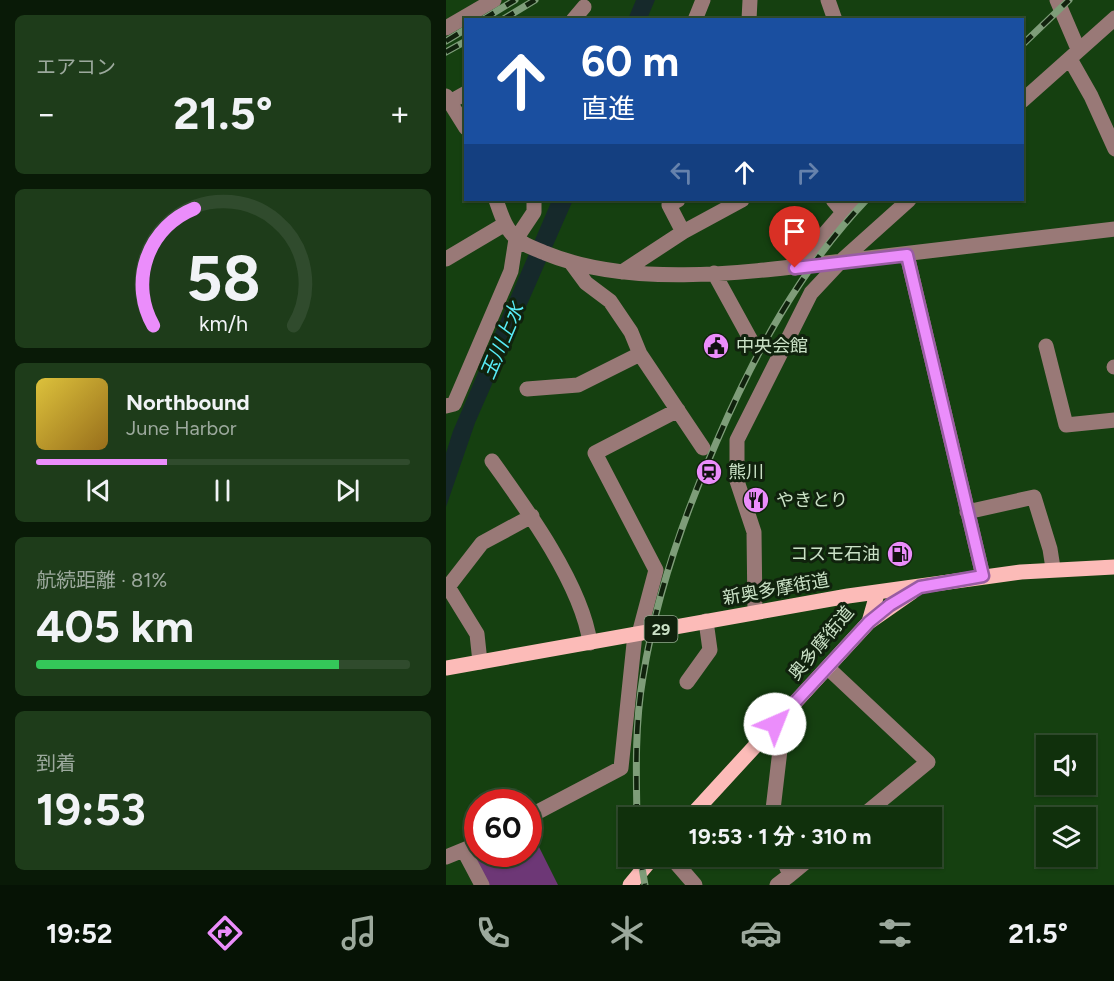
<!DOCTYPE html>
<html lang="ja">
<head>
<meta charset="utf-8">
<style>
  body { margin:0; font-family:Figtree,"Noto Sans JP",sans-serif; background:#1e3c1a; color:#f1f3f6; height:100vh; display:flex; flex-direction:column; font-size:22px; white-space:nowrap }
  * { box-sizing:border-box; margin:0 }
  p { font-size:20px; color:#9ca99d }
  .icon { flex:none; width:33px; height:33px; fill:none; stroke:currentColor; stroke-width:2; stroke-linecap:round; stroke-linejoin:round }
  .map { position:relative; flex:1; overflow:hidden }
  .panel { display:flex; flex-direction:column; gap:15px; padding:15px; background:#091a07; width:446px }
  .panel>* { flex:none }
  .hud { position:absolute; left:18px; top:18px; width:560px; height:183px; border-radius:0px; box-shadow:0 2px 4px #0004,0 0 0 2px #304b2d; background:#1a4fa0; color:#fff; overflow:hidden }
  .tools { position:absolute; left:590px; top:735px; display:grid; gap:12px }
  .tools a { display:grid; place-items:center; width:60px; height:60px; border-radius:0px; background:#10300c; box-shadow:0 2px 4px #0004,0 0 0 2px #304b2d; font-size:30px }
  .speed { position:absolute; left:18px; top:789px; display:flex; gap:12px; font-size:30px; font-weight:700; text-align:center }
  .speed>* { display:grid; place-content:center; width:78px; height:78px; border-radius:50%; background:#10300c; box-shadow:0 2px 4px #0004,0 0 0 2px #304b2d; line-height:1 }
  .speed .limit { border:9px solid #d22; background:#fff; color:#111 }
  .pin { position:absolute; display:grid; place-items:center; width:51px; height:51px; color:#fff; margin:-62px -26px; border-radius:50% 50% 50% 0; rotate:-45deg; box-shadow:0 0 6px #0007 }
  .pin .icon { rotate:45deg }
  .me { position:absolute; width:66px; margin:-33px; rotate:44deg; stroke-linejoin:round; filter:drop-shadow(0 0 4px #0008) }
  .turn { display:flex; align-items:center; gap:21px; height:126px; padding:0 18px; font-size:27px }
  .turn .icon { width:78px; height:78px; stroke-width:2.5 }
  .turn b { display:block; font-size:42px; line-height:51px }
  .lanes { display:flex; align-items:center; height:57px; padding:0 18px; background:#0003; justify-content:center; gap:30px; direction:ltr }
  .lanes .off { opacity:.35 }
  .big { font-size:45px; font-weight:700; line-height:1.1 }
  .panel .tile { flex:1; display:flex; flex-direction:column; justify-content:center; gap:9px; min-width:0; padding:0 21px; border-radius:9px; background:#1e3c1a }
  .panel .dial { align-items:center; gap:0 }
  .dial svg { height:156px; overflow:visible; fill:none; stroke:#304b2d; stroke-width:7; stroke-linecap:round; text-anchor:middle }
  .dial text { fill:#f1f3f6; stroke:none }
  .song { display:flex; align-items:center; gap:18px }
  .cover { width:72px; height:72px; border-radius:9px; background:linear-gradient(135deg,hsl(50 70% 55%),hsl(40 70% 35%)) }
  .played { height:6px; border-radius:3px; background:linear-gradient(90deg,#eb8dfb 35%,#304b2d 35%) }
  .keys { display:flex; justify-content:space-around; direction:ltr }
  .heat { display:flex; justify-content:space-between; align-items:center; font-size:33px; direction:ltr }
  .charge { height:9px; border-radius:4px; background:linear-gradient(90deg,#34c759 81%,#304b2d 0) }
  .trip { position:absolute; left:172px; top:807px; width:324px; height:60px; border-radius:0px; background:#10300c; box-shadow:0 2px 4px #0004,0 0 0 2px #304b2d; font-weight:700; line-height:60px; text-align:center }
  .tabs { display:flex; height:96px; justify-content:space-around; align-items:center; background:#061305; color:#9ca99d }
  .tabs .icon { width:42px; height:42px }
  .tabs .selected { color:#eb8dfb }
  .tabs b { font-size:27px; color:#f1f3f6 }
  main { display:flex; flex:1; min-height:0 }
  .map>svg:first-child { display:block }
  .green { fill:#6d3776 }
  .water { fill:#16292b }
  .lines { fill:none; stroke-linecap:round; stroke-linejoin:round }
  .minor { stroke:#997977; stroke-width:15 }
  .major { stroke:#fcbbb8; stroke-width:15 }
  .rail-casing { stroke:#7e9d79; stroke-width:7 }
  .rail { stroke:#10220d; stroke-width:4.5; stroke-dasharray:14; stroke-linecap:butt }
  .route-casing { stroke:#995ca3; stroke-width:15 }
  .route { stroke:#eb8dfb; stroke-width:10 }
  .labels { text-anchor:middle; dominant-baseline:central; stroke-width:6; stroke-linejoin:round; paint-order:stroke }
  .shield { fill:#10220d; stroke:#92a88e; stroke-width:1.5 }
  .shield-label { font-size:16px; font-weight:bold; fill:#cae1c6 }
  .poi-label { font-size:18px; fill:#cae1c6; stroke:#10220d; text-anchor:start }
  .street-label { font-size:18px; fill:#cae1c6; stroke:#10220d }
  .water-label { font-size:20px; font-style:italic; fill:#58ecf6; stroke:#10220d }
</style>
</head>
<body>
<main>
<section class="panel">
<div class="tile"><p>エアコン</p>
<div class="heat"><a>−</a><b class="big">21.5°</b><a>+</a></div>
</div>
<div class="tile dial"><svg viewBox="0 0 100 80">
<path d="M14 69A42 42 0 1 1 86 69"/>
<path d="M14 69A42 42 0 0 1 35 9" stroke="#eb8dfb"/>
<text x="50" y="56" font-size="32" font-weight="700">58</text>
<text x="50" y="72" font-size="11">km/h</text>
</svg></div>
<div class="tile">
<div class="song"><i class="cover"></i><div><b>Northbound</b><p>June Harbor</p></div></div>
<div class="played"></div>
<div class="keys"><svg class="icon" aria-label="previous" viewBox="0 0 24 24"><path d="M18 5L8 12l10 7zM5 5v14"/></svg><svg class="icon" aria-label="pause" viewBox="0 0 24 24"><path d="M8 5v14M16 5v14"/></svg><svg class="icon" aria-label="next" viewBox="0 0 24 24"><path d="M6 5l10 7-10 7zM19 5v14"/></svg></div>
</div>
<div class="tile"><p>航続距離 · 81%</p><b class="big">405 km</b><div class="charge"></div></div>
<div class="tile"><p>到着</p><b class="big">19:53</b></div>
</section>
<div class="map">
<svg width="669" height="885" viewBox="0 0 669 885">
  <rect width="100%" height="100%" fill="#154010"/>
  <!-- green -->
  <path class="green" d="M83,827L112,885H42L29,859L31,849L32,854H82Z"/>
  <!-- water -->
  <path class="water" d="M190,0H209L201,19H182Z
    M106,200H127L29,423L0,507V453L7,431Z"/>
  <g class="lines">
    <!-- minor -->
    <path class="minor" d="M382,0L389,20
      M611,0L632,49
      M127,20L138,7
      M249,20L257,0
      M303,20L304,0
      M0,28L48,0
      M624,59L645,96L669,149
      M0,96L20,128
      M576,101L669,18
      M4,102L20,93
      M50,200C55,214 59,229 71,239C79,246 90,249 99,253C186,289 305,272 397,261C487,251 578,240 669,229
      M387,200L397,212
      M237,232L296,200
      M461,255L537,576
      M0,259L59,224
      M126,264L140,283L164,301L185,332L194,354L257,448
      M349,268L408,200
      M176,272L237,232L223,205L232,200
      M268,273L307,344
      M600,346L620,425L669,420
      M668,367H669
      M81,389L132,385L194,354
      M0,406L8,404L65,271L70,239L88,212V200
      M46,461C80,508 136,585 144,643
      M521,512L588,497L604,549L607,568
      M309,612L308,532L291,481V440L365,293L395,261L463,200
      M193,634L210,570L149,453L232,410
      M34,662L31,634L2,587L36,543L86,516
      M382,668L482,762L414,818
      M241,682L264,650L260,621
      M82,817L175,768L189,634
      M326,818L334,750L329,724
      M18,851L36,885
      M224,856L249,885
      M0,857L32,844
      M344,875L367,856
      M331,885L344,875L336,856"/>
    <!-- major -->
    <path class="major" d="M423,622L466,592
      M0,668L402,596L575,572L669,567
      M243,818L423,622L431,594
      M184,885L208,856"/>
    <!-- rail casing -->
    <g class="rail-casing">
      <path id="rail" d="M36,20L69,0
        M56,20L89,0
        M0,41L20,29
        M576,45L623,0
        M0,52L20,41
        M191,818C190,770 189,723 197,677C210,595 237,518 270,443C309,353 353,271 420,200
        M194,856L199,885"/>
    </g>
    <!-- rail -->
    <use href="#rail" class="rail"/>
  </g>
  <g class="lines">
    <!-- route casing -->
    <g class="route-casing">
      <path id="route" d="M329,724L423,622L444,605L474,587L537,576L461,255L349,268"/>
    </g>
    <!-- route -->
    <use href="#route" class="route"/>
  </g>
  <!-- icons -->
  <defs>
    <g id="civic-disc" transform="scale(1.35)"><circle r="9.5" fill="#eb8dfb" stroke="#10220d"/><path d="M-.6-6.5H3V-4.5H.6V-3L4-1V1h2V6H-6V1h2V-1L-.6-3ZM-1.2 2.5V6h2.4V2.5Z" fill="#111"/></g>
    <g id="station-disc" transform="scale(1.35)"><circle r="9.5" fill="#eb8dfb" stroke="#10220d"/><path d="M-3-6H3Q5-6 5-4V2Q5 4 3 4L4.5 6H3L1.5 4h-3L-3 6H-4.5L-3 4Q-5 4-5 2V-4Q-5-6-3-6ZM-3.5-4v3h7v-3ZM-3.5 1v1.5H-2V1ZM2 1v1.5H3.5V1Z" fill="#111"/></g>
    <g id="restaurant-disc" transform="scale(1.35)"><circle r="9.5" fill="#eb8dfb" stroke="#10220d"/><path d="M-5-6h1v4h1v-4h1v4h1v-4h1v5L-1.5 .5V6h-2V.5L-5-1ZM5-6V6H3V1.5H1.5Q1.5-4 5-6Z" fill="#111"/></g>
    <g id="fuel-disc" transform="scale(1.35)"><circle r="9.5" fill="#eb8dfb" stroke="#10220d"/><path d="M-5.5-6h7V0h2V4h1.3V-2.5L3-4.5l.8-.8L6-3V5H2.5V1h-1V6h-7ZM-4.2-4.7v3.2H.2V-4.7Z" fill="#111"/></g>
  </defs>
  <g fill-rule="evenodd">
    <use href="#civic-disc" x="270" y="346"/>
    <use href="#station-disc" x="263" y="472"/>
    <use href="#restaurant-disc" x="310" y="500"/>
    <use href="#fuel-disc" x="454" y="554"/>
  </g>
  <g class="labels">
    <!-- shield labels -->
    <rect class="shield" x="198.5" y="616" width="33" height="26" rx="4.5"/>
    <g class="shield-label">
      <text x="215" y="629">29</text>
    </g>
    <!-- poi labels -->
    <g class="poi-label">
      <text x="290" y="346">中央会館</text>
      <text x="282" y="472">熊川</text>
      <text x="330" y="500">やきとり</text>
      <text x="434" y="554" text-anchor="end">コスモ石油</text>
    </g>
    <!-- street labels -->
    <g class="street-label">
      <text transform="translate(330 589) rotate(-10)">新奥多摩街道</text>
      <text transform="translate(375 643) rotate(-50)">奥多摩街道</text>
    </g>
    <!-- water labels -->
    <g class="water-label">
      <text transform="translate(56 341) rotate(-67)">玉川上水</text>
    </g>
  </g>
</svg>
<div class="tools">
<a><svg class="icon" aria-label="sound" viewBox="0 0 24 24"><path d="M4 9h4l5-4v14l-5-4H4zM17 9q2 3 0 6"/></svg></a>
<a><svg class="icon" aria-label="layers" viewBox="0 0 24 24"><path d="M12 4l9 5-9 5-9-5zM3 14l9 5 9-5"/></svg></a>
</div>
<div class="speed"><div class="limit">60</div></div>
<div class="pin" style="left:349px;top:268px;background:#d93025"><svg class="icon" aria-label="arrive" viewBox="0 0 24 24"><path d="M6 21V4h12l-3 4 3 4H6"/></svg></div>
<svg class="me" style="left:329px;top:724px" viewBox="-20 -20 40 40"><circle r="19" fill="#fff"/><path d="M0-13L10 11 0 6-10 11z" fill="#eb8dfb"/></svg>
<div class="trip">19:53 · 1 分 · 310 m</div>
<div class="hud">
<div class="turn"><svg class="icon" aria-label="ahead" viewBox="0 0 24 24"><path d="M12 20V5M6 11l6-6 6 6"/></svg><div><b>60 m</b>直進</div></div>
<div class="lanes"><svg class="icon off" aria-label="left" viewBox="0 0 24 24"><path d="M17 20v-9H6M10 6l-5 5 5 5"/></svg><svg class="icon" aria-label="ahead" viewBox="0 0 24 24"><path d="M12 20V5M6 11l6-6 6 6"/></svg><svg class="icon off" aria-label="right" viewBox="0 0 24 24"><path d="M7 20v-9h11M14 6l5 5-5 5"/></svg></div>
</div>
</div>
</main>
<nav class="tabs">
<b>19:52</b>
<svg class="icon selected" aria-label="directions" viewBox="0 0 24 24"><path d="M12 3l9 9-9 9-9-9zM9 14v-3h6M13 9l2 2-2 2"/></svg>
<svg class="icon" aria-label="music" viewBox="0 0 24 24"><path d="M9 18V5l10-2v13"/><circle cx="6" cy="18" r="3"/><circle cx="16" cy="16" r="3"/></svg>
<svg class="icon" aria-label="phone" viewBox="0 0 24 24"><path d="M5 4h4l2 5-3 2q2 4 5 5l2-3 5 2v4C11 20 4 13 5 4z"/></svg>
<svg class="icon" aria-label="climate" viewBox="0 0 24 24"><path d="M12 3v18M4 7l16 10M4 17L20 7"/></svg>
<svg class="icon" aria-label="car" viewBox="0 0 24 24"><path d="M5 17H2v-5l4-1 3-4h7l3 4 3 1v5h-3M9 17h6M6 11h13"/><circle cx="7" cy="17" r="2"/><circle cx="17" cy="17" r="2"/></svg>
<svg class="icon" aria-label="filters" viewBox="0 0 24 24"><path d="M4 7h16M4 17h16"/><circle cx="9" cy="7" r="2"/><circle cx="15" cy="17" r="2"/></svg>
<b>21.5°</b>
</nav>
</body>
</html>
